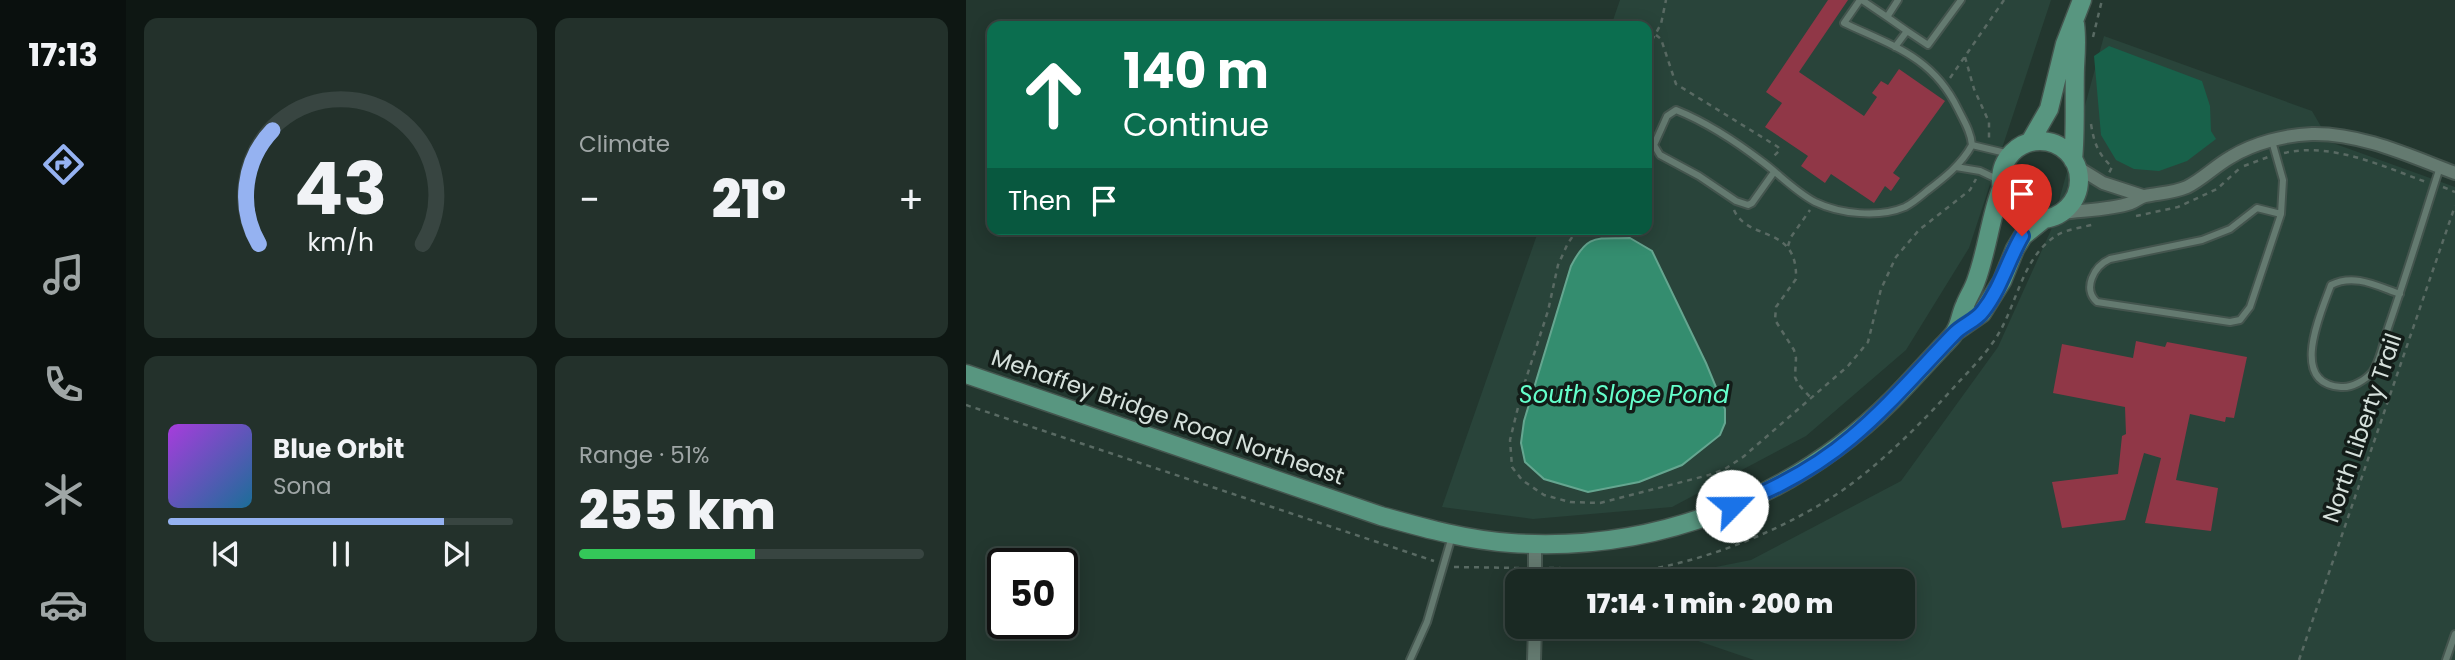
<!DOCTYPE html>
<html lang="en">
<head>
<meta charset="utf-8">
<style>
  body { margin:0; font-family:Poppins,sans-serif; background:#23312b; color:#f1f3f6; height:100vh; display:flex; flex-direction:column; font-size:26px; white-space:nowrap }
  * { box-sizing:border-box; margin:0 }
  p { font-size:23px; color:#9fa6a6 }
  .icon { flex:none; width:38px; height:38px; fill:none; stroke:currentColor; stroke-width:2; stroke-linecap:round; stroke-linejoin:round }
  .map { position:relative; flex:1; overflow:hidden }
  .details { display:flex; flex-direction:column; gap:18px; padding:18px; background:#0e1713; width:840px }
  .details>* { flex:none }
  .top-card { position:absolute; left:21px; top:21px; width:665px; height:214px; border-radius:14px; box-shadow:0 4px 18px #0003,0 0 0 2px #384541; background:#0b6e4f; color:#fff; overflow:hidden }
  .speed { position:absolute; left:21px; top:548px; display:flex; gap:14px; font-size:35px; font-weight:700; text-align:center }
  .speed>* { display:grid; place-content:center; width:91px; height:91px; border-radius:50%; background:#1a2923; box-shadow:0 4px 18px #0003,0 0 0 2px #384541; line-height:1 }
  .speed .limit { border:4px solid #111; border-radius:10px; background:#fff; color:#111 }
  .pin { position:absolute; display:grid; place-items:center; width:60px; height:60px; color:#fff; margin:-72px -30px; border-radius:50% 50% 50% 0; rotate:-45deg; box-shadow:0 0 7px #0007 }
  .pin .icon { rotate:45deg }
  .me { position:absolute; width:77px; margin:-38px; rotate:67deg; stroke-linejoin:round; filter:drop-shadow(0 0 5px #0008) }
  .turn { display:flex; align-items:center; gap:24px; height:147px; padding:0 21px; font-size:32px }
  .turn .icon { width:91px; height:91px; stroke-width:2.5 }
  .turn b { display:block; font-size:49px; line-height:60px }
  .then { display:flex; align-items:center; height:66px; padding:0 21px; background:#0003; gap:14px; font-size:26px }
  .big { font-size:52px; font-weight:800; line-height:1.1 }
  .details .card { flex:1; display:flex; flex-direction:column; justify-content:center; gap:10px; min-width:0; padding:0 24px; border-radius:14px; background:#23312b }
  .details .dial { align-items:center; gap:0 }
  .dial svg { height:182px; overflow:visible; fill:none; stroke:#384541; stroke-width:7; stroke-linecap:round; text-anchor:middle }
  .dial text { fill:#f1f3f6; stroke:none }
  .song { display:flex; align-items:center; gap:21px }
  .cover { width:84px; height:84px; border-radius:10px; background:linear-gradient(135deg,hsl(280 70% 55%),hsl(200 70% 35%)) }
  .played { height:7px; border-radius:4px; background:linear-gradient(90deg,#95b2f1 80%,#384541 80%) }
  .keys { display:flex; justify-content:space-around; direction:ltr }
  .heat { display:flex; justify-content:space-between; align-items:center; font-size:38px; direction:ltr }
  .charge { height:10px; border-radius:5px; background:linear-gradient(90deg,#34c759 51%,#384541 0) }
  .details .tiles { flex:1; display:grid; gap:18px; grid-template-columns:repeat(2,1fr) }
  .trip { position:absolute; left:539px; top:569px; width:410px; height:70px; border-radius:14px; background:#1a2923; box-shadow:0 4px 18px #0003,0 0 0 2px #384541; font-weight:800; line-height:70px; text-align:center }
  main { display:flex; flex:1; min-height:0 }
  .menu { display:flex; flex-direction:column; width:126px; justify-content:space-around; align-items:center; background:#0a100e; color:#9fa6a6 }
  .menu .icon { width:49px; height:49px }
  .menu .current { color:#95b2f1 }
  .menu b { font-size:32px; color:#f1f3f6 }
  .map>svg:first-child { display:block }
  .built { fill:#29443a }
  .green { fill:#18614a }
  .water { fill:#348d6f; stroke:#65a690; stroke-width:2 }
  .building { fill:#903747 }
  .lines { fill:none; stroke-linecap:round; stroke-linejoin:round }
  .lane-casing { stroke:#44554e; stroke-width:10 }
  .street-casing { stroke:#44554e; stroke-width:16 }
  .secondary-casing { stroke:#44554e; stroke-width:21 }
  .path { stroke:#596a63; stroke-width:2.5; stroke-dasharray:5 5; stroke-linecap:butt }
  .lane { stroke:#647a70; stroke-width:6 }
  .street { stroke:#647a70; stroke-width:12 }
  .secondary { stroke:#589680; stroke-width:18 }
  .route-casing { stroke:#114b97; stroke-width:18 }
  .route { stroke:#1a73e8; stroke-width:12 }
  .labels { text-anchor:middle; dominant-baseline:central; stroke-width:7; stroke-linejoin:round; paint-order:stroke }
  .street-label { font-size:23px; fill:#d6e1dc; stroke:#131c18 }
  .water-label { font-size:24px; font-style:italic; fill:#64ffcb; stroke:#131c18 }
</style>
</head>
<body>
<main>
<nav class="menu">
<b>17:13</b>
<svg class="icon current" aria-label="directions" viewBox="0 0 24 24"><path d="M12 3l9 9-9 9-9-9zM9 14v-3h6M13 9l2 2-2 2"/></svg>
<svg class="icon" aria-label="music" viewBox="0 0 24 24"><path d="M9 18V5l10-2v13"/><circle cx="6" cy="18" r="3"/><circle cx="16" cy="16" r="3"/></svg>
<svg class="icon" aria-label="phone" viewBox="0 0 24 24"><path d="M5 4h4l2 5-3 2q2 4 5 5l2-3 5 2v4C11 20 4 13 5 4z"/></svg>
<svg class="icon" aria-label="climate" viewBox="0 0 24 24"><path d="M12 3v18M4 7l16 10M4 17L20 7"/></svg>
<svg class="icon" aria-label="car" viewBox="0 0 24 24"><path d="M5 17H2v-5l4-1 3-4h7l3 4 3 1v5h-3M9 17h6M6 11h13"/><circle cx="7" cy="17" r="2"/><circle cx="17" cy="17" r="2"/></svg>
</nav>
<section class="details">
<div class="tiles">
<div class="card dial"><svg viewBox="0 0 100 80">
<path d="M14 69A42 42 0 1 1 86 69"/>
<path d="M14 69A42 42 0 0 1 20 19" stroke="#95b2f1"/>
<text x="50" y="56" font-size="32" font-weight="700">43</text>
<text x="50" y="72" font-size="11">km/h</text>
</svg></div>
<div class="card"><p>Climate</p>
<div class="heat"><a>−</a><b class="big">21°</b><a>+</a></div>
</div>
<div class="card">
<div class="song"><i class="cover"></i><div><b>Blue Orbit</b><p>Sona</p></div></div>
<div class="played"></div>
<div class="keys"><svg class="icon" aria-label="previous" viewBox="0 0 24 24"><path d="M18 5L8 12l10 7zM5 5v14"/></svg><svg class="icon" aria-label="pause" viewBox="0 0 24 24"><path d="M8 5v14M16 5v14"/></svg><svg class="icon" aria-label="next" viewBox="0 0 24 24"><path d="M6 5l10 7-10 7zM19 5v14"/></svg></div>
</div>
<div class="card"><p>Range · 51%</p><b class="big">255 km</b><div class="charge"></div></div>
</div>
</section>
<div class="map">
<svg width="1489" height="660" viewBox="0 0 1489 660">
  <rect width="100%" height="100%" fill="#23372f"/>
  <!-- built -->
  <path class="built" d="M654,0H1085L1003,248L940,350L840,436L706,507L567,519L476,507L573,229H681V26H645Z
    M1138,36L1346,111L1364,142L1489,187V660H788L691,627L936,626V581H679L785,560L935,481L1032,347L1085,230Z"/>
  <!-- green -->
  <path class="green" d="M1143,46L1236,81L1244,106L1245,131L1250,139L1221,161L1193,171L1168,169L1150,160L1135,135L1128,56Z"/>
  <!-- water -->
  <path class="water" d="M664,238L686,251L740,363L759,409V423L754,435L716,465L673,482L622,492L578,479L559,462L555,443L558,421L605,266C622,233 630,239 664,238Z"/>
  <!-- building -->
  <path class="building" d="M862,0H882L833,72L898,116L911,97L906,93L915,81L922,85L933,69L979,101L927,173L934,178L925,191L919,186L908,203L865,174L859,183L835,166L842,156L799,127L816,103L800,92Z
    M1170,341L1199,347L1201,342L1281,357L1268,418L1260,417L1259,422L1224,414L1210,480L1252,488L1245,531L1179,523L1195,458L1178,453L1159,520L1096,528L1086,482L1152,474L1156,436L1160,434L1159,407L1087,393L1096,344L1167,358Z"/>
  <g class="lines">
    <!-- lane casing -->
    <g class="lane-casing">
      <path id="lane" d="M896,0L921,17L932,0
        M921,17L941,31
        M929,47L941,31L962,45L995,0
        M1306,141L1317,180L1315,214
        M1006,145L1044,154
        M990,167L1014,171L1035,181
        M808,172L786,203L782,205L770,201L733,176L694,155L688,145L701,116L710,110C740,122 772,143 798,163C815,176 830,192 849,202C874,214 913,218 939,207C947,203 955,196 961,191C978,178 995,165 1006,145C1005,132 998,121 992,109C967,57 927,46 878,23L894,0
        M1291,208L1315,214L1284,307L1274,320L1264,322L1131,302C1116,289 1128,266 1144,259L1236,240L1264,229Z
        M1434,294C1411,286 1388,273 1365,285C1355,313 1322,384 1375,387C1386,388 1400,380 1407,371C1415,359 1418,339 1423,325C1441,273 1457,220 1474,167
        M444,660L461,622L486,536
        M1480,660L1489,634"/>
    </g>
    <!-- street casing -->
    <g class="street-casing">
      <path id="street" d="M1111,167L1137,183L1177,196
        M1096,213C1118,210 1144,210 1165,203C1170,201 1174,197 1179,196C1194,193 1207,193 1221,187C1237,179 1249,166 1265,157C1288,143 1319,135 1346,134C1395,133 1444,156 1489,173
        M569,543V581
        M568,660L569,626"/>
    </g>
    <!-- secondary casing -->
    <g class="secondary-casing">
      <path id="secondary" d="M1035 180a39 39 0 1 1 78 0a39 39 0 1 1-78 0Z
        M1064,142L1083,109L1099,44L1116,0
        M1107,160C1110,129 1108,98 1109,67C1110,52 1111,39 1109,24
        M990,331L1016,313L1036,281L1049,249L1057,236L1078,219
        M0,374L415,516C458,528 500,540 545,543C686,553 826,500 926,400C942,384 957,367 973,350C978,344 987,337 990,330C994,323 995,313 999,305C1002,297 1007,290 1010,281C1021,251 1024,219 1035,189"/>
    </g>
    <!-- path -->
    <path class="path" d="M690,35L695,39L710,84L812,147L814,150L807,157
      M1127,37L1136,0
      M681,49L695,24L700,0
      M999,57L1008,89L1023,122V140
      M984,78L1038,0
      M1125,124C1128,143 1132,154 1146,167L1143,173
      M1318,153C1366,142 1416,166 1460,182
      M1278,166L1302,157
      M1477,187L1489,192
      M768,210C782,242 832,224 830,279L810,307L809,320L828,350L830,358L829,377L832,384L845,398
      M1170,216L1212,207L1251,189L1273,169
      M612,229L602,243L592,265L582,311L556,391L544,440L546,467L556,480L578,495L604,502L634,503L743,475L759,469L777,457L882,366L902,342L915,289L930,257L953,230L1004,190L1010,179
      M822,246L825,237L844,210
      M0,405L468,561
      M488,567L555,568
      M583,568C610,567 634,576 661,573C730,564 801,537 860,501C905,474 955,424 990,385C1002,372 1015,359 1025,345C1052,310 1053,257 1093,234C1103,229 1118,227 1129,224
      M1333,660L1489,206"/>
    <!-- lane -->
    <use href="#lane" class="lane"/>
    <!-- street -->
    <use href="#street" class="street"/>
    <!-- secondary -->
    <use href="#secondary" class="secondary"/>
  </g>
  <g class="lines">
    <!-- route casing -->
    <g class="route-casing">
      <path id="route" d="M766,506C809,489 851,467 886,437C923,406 954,369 988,334C996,325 1010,321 1017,311C1035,288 1042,260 1056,236"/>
    </g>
    <!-- route -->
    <use href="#route" class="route"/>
  </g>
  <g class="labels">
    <!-- street labels -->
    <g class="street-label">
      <text transform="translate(202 417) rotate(19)">Mehaffey Bridge Road Northeast</text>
      <text transform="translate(1396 428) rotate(-71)">North Liberty Trail</text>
    </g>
    <!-- water labels -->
    <g class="water-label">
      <text x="658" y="394">South Slope Pond</text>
    </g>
  </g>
</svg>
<div class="speed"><div class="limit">50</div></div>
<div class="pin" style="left:1056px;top:236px;background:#d93025"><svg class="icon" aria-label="arrive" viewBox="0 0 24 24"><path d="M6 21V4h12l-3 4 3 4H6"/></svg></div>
<svg class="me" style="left:766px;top:506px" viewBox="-20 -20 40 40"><circle r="19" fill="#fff"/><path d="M0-13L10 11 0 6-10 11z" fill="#1a73e8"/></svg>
<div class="trip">17:14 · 1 min · 200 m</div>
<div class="top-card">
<div class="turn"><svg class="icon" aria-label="ahead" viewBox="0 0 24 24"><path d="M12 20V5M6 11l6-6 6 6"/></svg><div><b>140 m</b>Continue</div></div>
<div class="then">Then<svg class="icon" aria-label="arrive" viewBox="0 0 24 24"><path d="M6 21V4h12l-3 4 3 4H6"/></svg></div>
</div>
</div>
</main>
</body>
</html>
